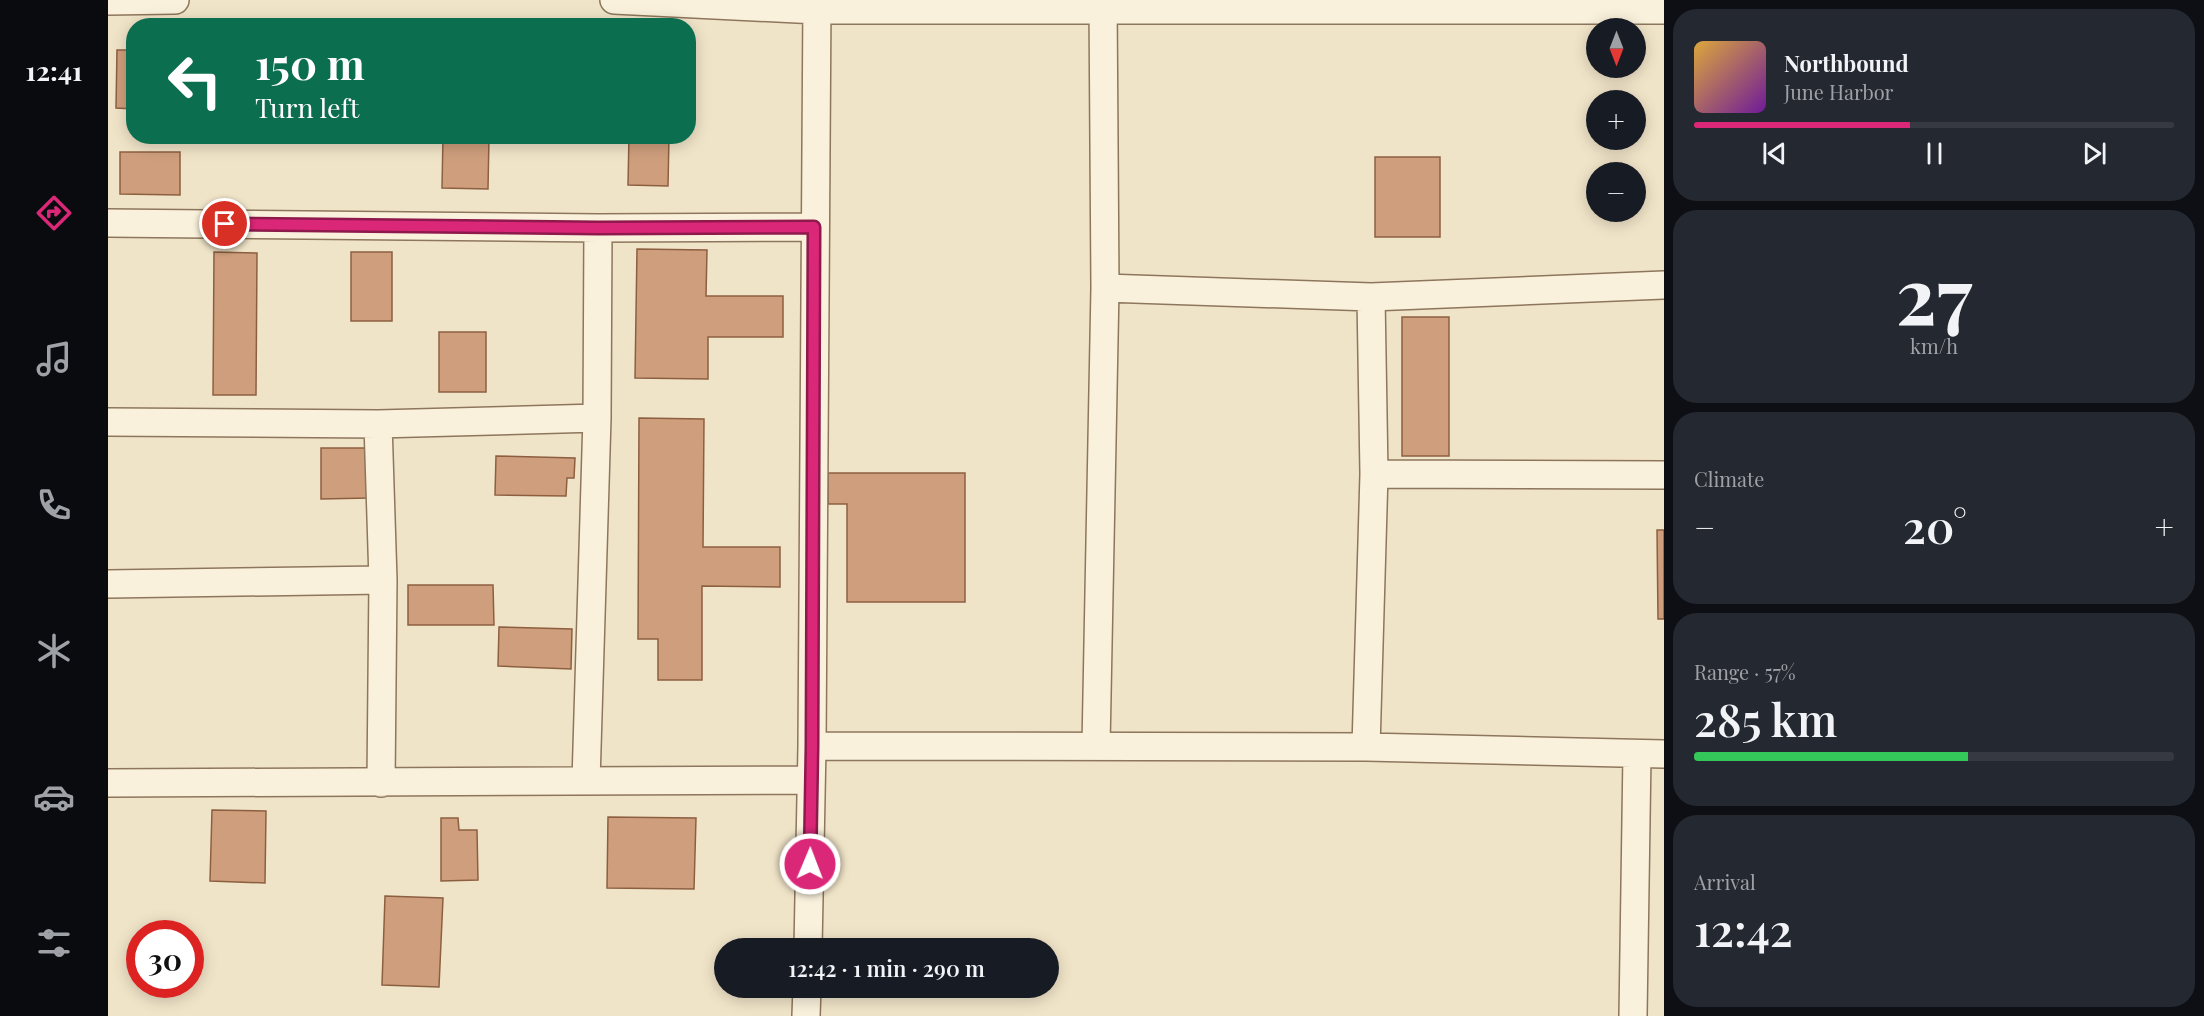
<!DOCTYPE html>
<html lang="en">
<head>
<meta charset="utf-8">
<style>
  body { margin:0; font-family:"Playfair Display",serif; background:#242831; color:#f1f3f6; height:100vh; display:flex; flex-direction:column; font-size:22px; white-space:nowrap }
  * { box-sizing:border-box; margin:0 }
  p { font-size:20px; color:#9ea1a6 }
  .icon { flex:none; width:33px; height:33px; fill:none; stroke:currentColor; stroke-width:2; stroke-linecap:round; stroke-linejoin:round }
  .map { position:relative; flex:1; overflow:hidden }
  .sheet { display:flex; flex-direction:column; gap:9px; padding:9px; background:#0d0f14; width:540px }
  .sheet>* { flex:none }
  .banner { position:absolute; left:18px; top:18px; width:570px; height:126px; border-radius:24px; box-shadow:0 3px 15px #0003; background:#0b6e4f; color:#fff; overflow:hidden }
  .needle { width:39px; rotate:180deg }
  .fabs { position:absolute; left:1478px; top:18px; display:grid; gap:12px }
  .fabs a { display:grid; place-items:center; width:60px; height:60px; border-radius:50%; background:#171b24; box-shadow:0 3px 15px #0003; font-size:30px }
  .speed { position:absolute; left:18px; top:920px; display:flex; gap:12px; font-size:30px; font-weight:700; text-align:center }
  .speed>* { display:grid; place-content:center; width:78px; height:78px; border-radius:50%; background:#171b24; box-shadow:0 3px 15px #0003; line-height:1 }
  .speed .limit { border:9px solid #d22; background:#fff; color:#111 }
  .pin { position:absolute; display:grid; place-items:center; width:51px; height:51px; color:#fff; margin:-26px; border:3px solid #fff; border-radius:50%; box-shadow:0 2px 6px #0007 }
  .me { position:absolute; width:66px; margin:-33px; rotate:1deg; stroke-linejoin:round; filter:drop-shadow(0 0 4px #0008) }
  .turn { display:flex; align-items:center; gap:21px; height:126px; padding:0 30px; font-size:27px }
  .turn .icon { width:78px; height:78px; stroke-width:2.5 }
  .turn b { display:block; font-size:42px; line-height:51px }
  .big { font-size:45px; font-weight:600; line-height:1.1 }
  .sheet .card { flex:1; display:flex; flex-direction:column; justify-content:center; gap:9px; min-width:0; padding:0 21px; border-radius:24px; background:#242831 }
  .sheet .dial { align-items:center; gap:0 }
  .dial b { font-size:78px; line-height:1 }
  .song { display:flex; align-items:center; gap:18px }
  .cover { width:72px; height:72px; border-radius:9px; background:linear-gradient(135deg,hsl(40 70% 55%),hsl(280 70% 35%)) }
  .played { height:6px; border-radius:3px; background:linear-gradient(90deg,#db2777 45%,#363941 45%) }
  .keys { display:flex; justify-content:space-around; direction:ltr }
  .heat { display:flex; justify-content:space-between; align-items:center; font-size:33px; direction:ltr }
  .charge { height:9px; border-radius:4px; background:linear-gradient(90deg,#34c759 57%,#363941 0) }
  .trip { position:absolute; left:606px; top:938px; width:345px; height:60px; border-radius:30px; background:#171b24; box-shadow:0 3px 15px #0003; font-weight:600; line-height:60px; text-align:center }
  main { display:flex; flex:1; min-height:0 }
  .tab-bar { display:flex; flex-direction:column; width:108px; justify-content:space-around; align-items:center; background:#090b0e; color:#9ea1a6 }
  .tab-bar .icon { width:42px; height:42px }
  .tab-bar .selected { color:#db2777 }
  .tab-bar b { font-size:27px; color:#f1f3f6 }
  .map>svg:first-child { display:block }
  .building { fill:#cf9f7d; stroke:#8d5f41; stroke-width:1.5 }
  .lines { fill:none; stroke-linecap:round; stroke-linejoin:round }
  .street-casing { stroke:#8d765c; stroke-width:30 }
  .street { stroke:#faf1dc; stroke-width:27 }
  .route-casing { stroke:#8e194d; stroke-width:15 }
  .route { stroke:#db2777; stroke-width:10 }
</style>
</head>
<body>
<main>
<nav class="tab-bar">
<b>12:41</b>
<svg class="icon selected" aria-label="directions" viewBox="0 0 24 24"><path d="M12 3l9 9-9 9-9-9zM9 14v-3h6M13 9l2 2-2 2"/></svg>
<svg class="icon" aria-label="music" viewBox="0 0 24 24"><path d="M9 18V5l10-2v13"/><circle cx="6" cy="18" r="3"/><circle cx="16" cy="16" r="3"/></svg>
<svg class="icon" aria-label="phone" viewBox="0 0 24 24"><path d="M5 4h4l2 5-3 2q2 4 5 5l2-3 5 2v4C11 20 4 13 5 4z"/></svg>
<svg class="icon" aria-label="climate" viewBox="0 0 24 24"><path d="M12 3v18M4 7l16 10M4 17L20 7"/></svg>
<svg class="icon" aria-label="car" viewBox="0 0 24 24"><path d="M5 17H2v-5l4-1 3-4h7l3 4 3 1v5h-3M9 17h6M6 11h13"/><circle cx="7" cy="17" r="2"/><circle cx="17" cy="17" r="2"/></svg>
<svg class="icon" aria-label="filters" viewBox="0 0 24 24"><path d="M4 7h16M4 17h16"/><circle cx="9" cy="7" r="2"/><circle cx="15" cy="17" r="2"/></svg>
</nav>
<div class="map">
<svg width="1556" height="1016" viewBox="0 0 1556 1016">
  <rect width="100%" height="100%" fill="#f0e4c8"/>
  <!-- building -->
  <path class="building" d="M9,50H26V109L8,108Z
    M335,136H381L380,189L334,188Z
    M521,136H561L560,186L520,185Z
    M12,152H72V195L12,194Z
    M1267,157H1332V237H1267Z
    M529,249L599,250L598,296H675V337H600V379L527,378Z
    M106,252L149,253L148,395H105Z
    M243,252H284V321H243Z
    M1294,317H1341V456H1294Z
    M331,332H378V392H331Z
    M531,418L596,419L595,547H672V587L594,586V680H550V639H530Z
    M213,448H260L261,498L213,499Z
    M388,456L467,458L466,478H459L458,496L387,495Z
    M720,473H857V602H739V504H720Z
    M1549,530H1556V619H1550Z
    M300,585H385L386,625H300Z
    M391,627L464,629L463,669L390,666Z
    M104,810L158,811L157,883L102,881Z
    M500,817L588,818L586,889L499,888Z
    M333,818H350L351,830H369L370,880L333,881Z
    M277,896L335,898L331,987L274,985Z"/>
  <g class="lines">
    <!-- street casing -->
    <g class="street-casing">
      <path id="street" d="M506,0L709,10H1556
        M0,1L67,0
        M0,223L490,228L706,227
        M997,288L1263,297L1556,285
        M0,422L270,424L489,418
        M270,424L275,580L273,783
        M1266,474L1556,475
        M0,584L275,580
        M704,746L1258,747L1556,754
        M988,746L997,288L995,0
        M1258,747L1266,474L1263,297
        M478,781L489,418L490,228
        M0,783L703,780
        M700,948L704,746L709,0
        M698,1016L699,987
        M1525,1016L1529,754"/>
    </g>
    <!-- street -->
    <use href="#street" class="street"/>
  </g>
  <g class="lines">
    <!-- route casing -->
    <g class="route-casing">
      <path id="route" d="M117,224L490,228L706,227L704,746L702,864"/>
    </g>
    <!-- route -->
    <use href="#route" class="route"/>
  </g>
</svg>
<div class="fabs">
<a><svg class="needle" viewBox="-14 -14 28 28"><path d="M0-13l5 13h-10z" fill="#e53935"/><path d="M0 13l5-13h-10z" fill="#9ea1a6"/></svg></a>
<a>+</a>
<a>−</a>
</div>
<div class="speed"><div class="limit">30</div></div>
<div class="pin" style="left:117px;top:224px;background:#d93025"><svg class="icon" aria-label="arrive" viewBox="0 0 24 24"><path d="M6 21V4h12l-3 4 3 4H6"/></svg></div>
<svg class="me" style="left:702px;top:864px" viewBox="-20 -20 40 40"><circle r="17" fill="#db2777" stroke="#fff" stroke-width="3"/><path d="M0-11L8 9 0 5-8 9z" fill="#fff"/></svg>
<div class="trip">12:42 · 1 min · 290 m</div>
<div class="banner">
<div class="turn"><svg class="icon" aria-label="left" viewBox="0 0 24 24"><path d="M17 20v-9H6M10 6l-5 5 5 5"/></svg><div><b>150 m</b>Turn left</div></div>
</div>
</div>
<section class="sheet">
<div class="card">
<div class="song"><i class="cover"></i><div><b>Northbound</b><p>June Harbor</p></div></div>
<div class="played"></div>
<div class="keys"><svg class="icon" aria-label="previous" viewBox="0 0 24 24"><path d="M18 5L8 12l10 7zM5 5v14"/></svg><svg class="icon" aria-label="pause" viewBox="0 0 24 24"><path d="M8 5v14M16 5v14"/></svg><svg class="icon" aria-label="next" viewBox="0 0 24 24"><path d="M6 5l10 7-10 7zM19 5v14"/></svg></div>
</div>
<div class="card dial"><b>27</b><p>km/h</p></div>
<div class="card"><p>Climate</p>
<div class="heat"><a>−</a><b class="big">20°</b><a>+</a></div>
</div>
<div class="card"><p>Range · 57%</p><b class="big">285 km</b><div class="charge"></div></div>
<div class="card"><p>Arrival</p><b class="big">12:42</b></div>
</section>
</main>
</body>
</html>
